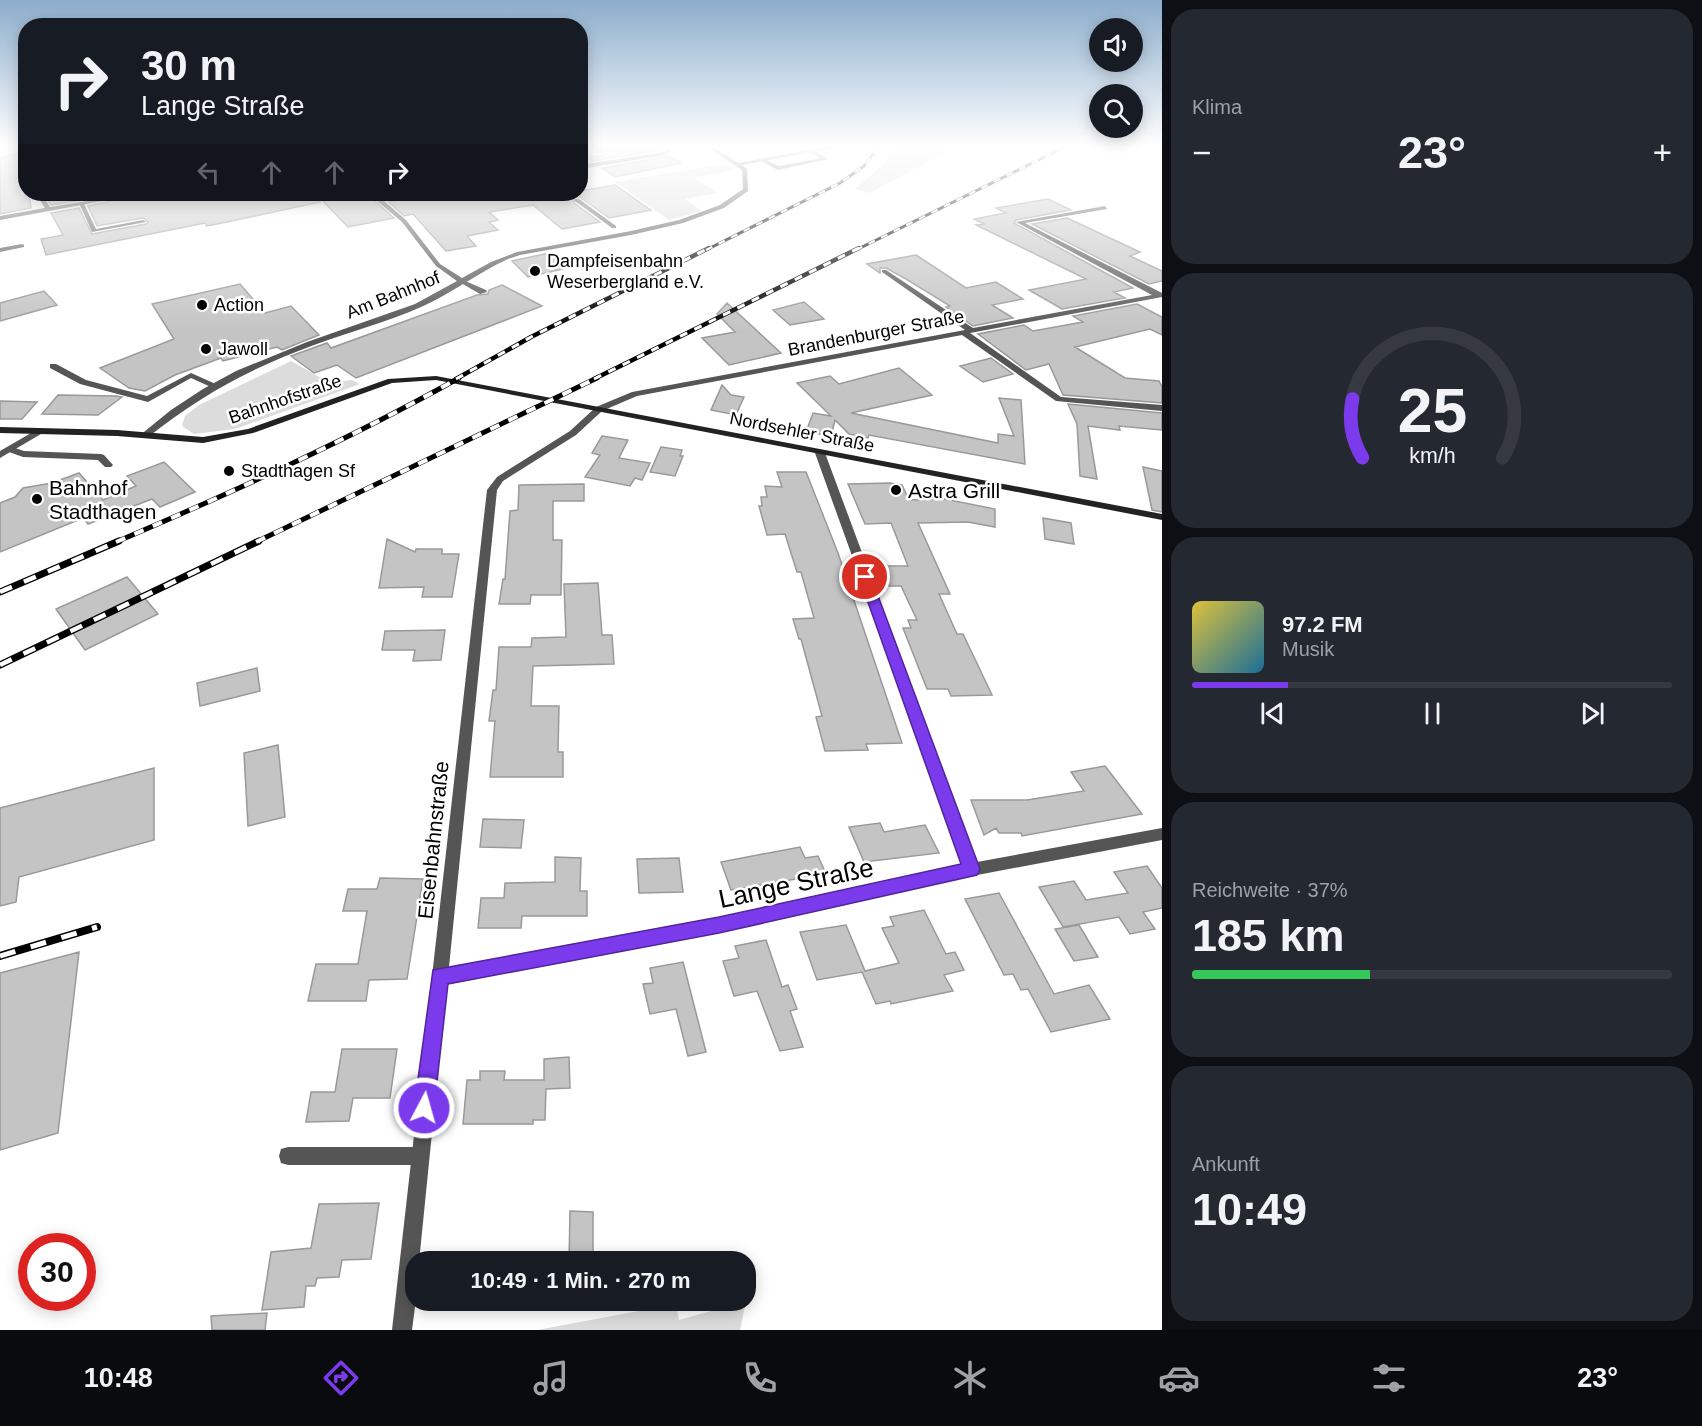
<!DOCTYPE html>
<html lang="de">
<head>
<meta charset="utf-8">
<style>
  body { margin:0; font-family:Helvetica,sans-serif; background:#242831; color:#f1f3f6; height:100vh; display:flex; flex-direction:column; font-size:22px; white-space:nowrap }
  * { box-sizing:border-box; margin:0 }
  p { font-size:20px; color:#9ea1a6 }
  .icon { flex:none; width:33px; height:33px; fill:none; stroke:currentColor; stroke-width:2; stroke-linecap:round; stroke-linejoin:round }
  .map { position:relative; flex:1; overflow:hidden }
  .side { display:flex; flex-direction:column; gap:9px; padding:9px; background:#0d0f14; width:540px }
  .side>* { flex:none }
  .top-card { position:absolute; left:18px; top:18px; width:570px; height:183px; border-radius:24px; box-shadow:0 3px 15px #0003; background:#171b24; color:#f1f3f6; overflow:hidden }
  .tools { position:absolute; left:1089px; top:18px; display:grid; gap:12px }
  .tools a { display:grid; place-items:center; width:54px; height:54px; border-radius:50%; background:#171b24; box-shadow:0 3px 15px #0003; font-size:30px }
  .speed { position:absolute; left:18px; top:1233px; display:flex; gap:12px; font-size:30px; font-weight:700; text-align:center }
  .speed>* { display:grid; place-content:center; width:78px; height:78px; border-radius:50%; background:#171b24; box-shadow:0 3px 15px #0003; line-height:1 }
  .speed .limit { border:9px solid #d22; background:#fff; color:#111 }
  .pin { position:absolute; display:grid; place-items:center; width:51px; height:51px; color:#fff; margin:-26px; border:3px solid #fff; border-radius:50%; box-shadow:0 2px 6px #0007 }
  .me { position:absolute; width:66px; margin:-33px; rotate:6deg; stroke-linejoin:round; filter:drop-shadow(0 0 4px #0008) }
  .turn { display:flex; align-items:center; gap:21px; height:126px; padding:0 24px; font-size:27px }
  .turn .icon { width:78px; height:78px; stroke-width:2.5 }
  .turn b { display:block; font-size:42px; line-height:51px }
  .lanes { display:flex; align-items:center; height:57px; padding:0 24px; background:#0003; justify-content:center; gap:30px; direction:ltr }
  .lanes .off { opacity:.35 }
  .big { font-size:45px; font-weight:700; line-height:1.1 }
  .side .card { flex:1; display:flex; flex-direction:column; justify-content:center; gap:9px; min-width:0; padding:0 21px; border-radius:24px; background:#242831 }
  .side .dial { align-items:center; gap:0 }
  .dial svg { height:156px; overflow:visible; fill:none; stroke:#363941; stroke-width:7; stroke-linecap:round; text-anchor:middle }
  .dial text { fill:#f1f3f6; stroke:none }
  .song { display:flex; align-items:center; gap:18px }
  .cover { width:72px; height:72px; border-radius:9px; background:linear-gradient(135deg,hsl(50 70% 55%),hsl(200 70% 35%)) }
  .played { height:6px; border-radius:3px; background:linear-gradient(90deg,#7c3aed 20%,#363941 20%) }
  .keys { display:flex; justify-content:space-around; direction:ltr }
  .heat { display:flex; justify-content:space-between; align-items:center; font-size:33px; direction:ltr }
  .charge { height:9px; border-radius:4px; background:linear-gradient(90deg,#34c759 37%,#363941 0) }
  .trip { position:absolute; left:405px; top:1251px; width:351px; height:60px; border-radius:24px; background:#171b24; box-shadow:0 3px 15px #0003; font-weight:700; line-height:60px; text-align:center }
  .tab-bar { display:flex; height:96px; justify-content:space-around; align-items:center; background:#090b0e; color:#9ea1a6 }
  .tab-bar .icon { width:42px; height:42px }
  .tab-bar .active { color:#7c3aed }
  .tab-bar b { font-size:27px; color:#f1f3f6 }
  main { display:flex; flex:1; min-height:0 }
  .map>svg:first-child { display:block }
  .green { fill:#dcdcdc }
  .building { fill:#c4c4c4; stroke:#999; stroke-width:1.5 }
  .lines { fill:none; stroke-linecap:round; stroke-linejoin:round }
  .lane { fill:#555; fill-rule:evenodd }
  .street { fill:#555; fill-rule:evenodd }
  .secondary { fill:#222; fill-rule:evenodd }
  .rail-far4-casing { stroke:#000; stroke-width:3 }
  .rail-far3-casing { stroke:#000; stroke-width:4.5 }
  .rail-far2-casing { stroke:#000; stroke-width:5 }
  .rail-far1-casing { stroke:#000; stroke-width:7 }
  .rail-casing { stroke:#000; stroke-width:8 }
  .rail-far4 { stroke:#fff; stroke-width:2; stroke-dasharray:7; stroke-linecap:butt }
  .rail-far3 { stroke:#fff; stroke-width:3; stroke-dasharray:8; stroke-linecap:butt }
  .rail-far2 { stroke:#fff; stroke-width:4; stroke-dasharray:10; stroke-linecap:butt }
  .rail-far1 { stroke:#fff; stroke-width:4.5; stroke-dasharray:13; stroke-linecap:butt }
  .rail { stroke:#fff; stroke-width:5; stroke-dasharray:16; stroke-linecap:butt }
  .route { fill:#7c3aed; stroke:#51269a; stroke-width:1.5 }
  .poi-dot { fill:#000; stroke:#fff; stroke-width:2 }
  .labels { text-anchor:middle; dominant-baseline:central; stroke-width:5; stroke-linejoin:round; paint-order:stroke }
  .far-poi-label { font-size:18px; fill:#000; stroke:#fff; text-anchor:start }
  .far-street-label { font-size:18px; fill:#000; stroke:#fff }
  .poi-label { font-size:21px; fill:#000; stroke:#fff; text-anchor:start }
  .street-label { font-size:21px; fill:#000; stroke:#fff }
  .near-street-label { font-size:26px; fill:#000; stroke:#fff }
</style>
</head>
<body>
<main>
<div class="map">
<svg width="1162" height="1330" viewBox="0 0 1162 1330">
  <rect width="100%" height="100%" fill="#fff"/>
  <!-- green -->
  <path class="green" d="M894,146H957L870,193L855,189L884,164Z
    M724,164L735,170L694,178L718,193L685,199L702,211L669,220L615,182Z
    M291,361L330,383L352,380L360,384L235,429L194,434L182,426L185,416L199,405Z
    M746,1301L740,1330H537L676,1304L679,1320Z"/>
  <!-- building -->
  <path class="building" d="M591,146H648L660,150L592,161L588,158L605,155Z
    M23,152L26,194H29L31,208L0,214V158Z
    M669,156L681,163L615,177L602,168Z
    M615,185L651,210L609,218L580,197H575L574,203L600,222L562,229L533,205L489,212L498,220L489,222L498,230L467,236L476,246L446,251L413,214L404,216L389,202L415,198L420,194H545L546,197L580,194V191Z
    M44,194H120L51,205Z
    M143,194H367L394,218L348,227L319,197L320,202L227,222L207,226L205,223L46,255L41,239L63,235L51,213L79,208L92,234L146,224L148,222L143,218L97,226L88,206Z
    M1048,199L1071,210L1016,220L1014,223L1133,288L1114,292L1125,298L1062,309L1029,290L1086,279L976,225L984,224L974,219L1006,213L996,208Z
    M1067,218L1140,252L1130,256L1162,271V281L1149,284L1032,224Z
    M549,253L567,268L528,277L512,261Z
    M916,255L966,288L996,282L1023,299L992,305L1013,318L973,326L946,307L950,306L906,279L886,268H880V273L867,264Z
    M240,284L265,313L291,306L319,335L282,350L277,347L223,361L221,358L175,375L145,391L129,388L100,368L174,339L152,304Z
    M502,285L542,306L356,378L337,365L314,373L291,356L327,343L331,348L477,295L488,294L489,290Z
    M44,291L57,305L0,321V303Z
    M804,302L824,319L790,325L773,310Z
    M727,303L781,353L729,365L702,338L735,332L717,314Z
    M1137,304L1162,317V335L1150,329L1075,347L1125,378L1159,381L1162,387V403L1063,395L1049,364L1026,370L978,334L1024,325L1033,331L1083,322L1073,316Z
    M991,358L1013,374L983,382L960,366Z
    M899,368L932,395L851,413L998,443V434L1014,436L999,398L1021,400L1025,464L869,435L868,438L849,434L835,420L831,436L806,432L813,413L831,416L797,383L830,376L839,384Z
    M722,385L731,395L744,397L736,415L711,410Z
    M58,395L116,396L122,397L98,415L42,414Z
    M0,401L37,402L22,419H0Z
    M1068,404L1162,413V430L1119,426L1120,430L1088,426L1097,479L1080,476L1077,424Z
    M602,436L628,440L619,458L650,463L642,480L635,478L630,486L585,477L600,455L592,453Z
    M661,447L682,450L680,456H683L675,476L650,472Z
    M164,462L195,492L160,507L152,499L88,524L83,518L0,552V503L15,497L23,488L52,483L79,473L103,500L136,486L127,476Z
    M1143,467L1162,471V512L1152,510Z
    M777,472H806L838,553L902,743L866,744L868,750L825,751L816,717L822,716L801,639H799L793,619L814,618L801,572H797L785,534L767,535L759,506H762L761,497H767L765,486L782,487Z
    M890,483L902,485L909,500L945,499L995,509V527L968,522L918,523L950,594H939L957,634H963L992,695L951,696L948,689H927L903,628H911L908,620H917L901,586H889L881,566H908L891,523L865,524L848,484Z
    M584,484V501H553V540H562L561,595H531L530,604H499L503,579H505L510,511L518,510L519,485Z
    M1043,518L1071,523L1074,544L1045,539Z
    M387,539L415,552L416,549H442V554H459L452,597H422L424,587L379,588Z
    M127,577L158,614L85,650L56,609Z
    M598,583L602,635H612L614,664L533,666L531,706H559L558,752H563V777H490L495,721H489L493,690H496L499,647H531L532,638L566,637L564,584Z
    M445,630L441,660L413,661L415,650H382L385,631Z
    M257,668L260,691L200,706L197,683Z
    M278,745L285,817L248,826L244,753Z
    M1105,766L1142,814L1022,836L1021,833H999L996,828L984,835L971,800H1027L1084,791L1071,772Z
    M154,768V840L19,877L16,902L0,906V808Z
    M483,819L524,820L521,848L480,847Z
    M880,823L884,832L925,825L939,853L864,862L849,827Z
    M800,847L805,858L818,856L826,874L731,890L721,862Z
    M555,857L581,858L580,891H587V916H522L521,928H478L481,898H504L505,883L555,882Z
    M679,858L683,892L639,893L637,859Z
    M1147,866L1162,888V908L1143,912L1155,929L1130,934L1119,917L1063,927L1039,887L1074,881L1086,900L1128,893L1114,872Z
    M380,878L423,879L407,979L369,980L366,1001H308L316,964H358L367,911H343L348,889H377Z
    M999,893L1054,994L1089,985L1110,1019L1051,1032L1028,989L1021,990L1013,974L1004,975L965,899Z
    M924,910L946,954L955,952L964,970L944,975L953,991L891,1004L890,1001L876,1004L862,972L817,980L800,932L846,925L865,971L899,963L882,928L894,926L890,917Z
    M1079,925L1098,957L1074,961L1055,929Z
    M766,940L782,987L788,985L797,1009L790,1011L803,1047L780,1051L757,991L734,996L723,961L739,958L735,946Z
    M79,952L58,1133L0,1150V973Z
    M683,962L706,1052L688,1056L676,1009L650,1014L643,984L653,983L650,968Z
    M342,1049H397L390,1098H353L349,1121L306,1122L311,1092H335Z
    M569,1057L570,1088L546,1089L545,1120H533V1124H463L467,1080H480V1071H505L504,1080H544V1059Z
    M379,1203L371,1259L342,1260L339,1277L317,1278L315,1286H306L304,1307L262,1310L271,1252L311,1248L319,1204Z
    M570,1211L593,1212V1262H569Z
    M267,1313L265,1330H212L211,1316Z"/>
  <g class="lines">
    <!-- lane -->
    <path class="lane" d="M812,150L829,159L778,170L761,161L766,160L779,166L821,158L810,153Z
      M575,199H579L616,226V228H612L575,201Z
      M79,203L84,204L96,229L143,220L146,222L92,232Z
      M22,244L24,245V247L0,252V248Z
      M463,280L486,290L487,292L480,294L461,283L460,282Z
      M50,364H56L86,380L147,396L191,373L218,385L211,387L191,378L148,402L80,384L50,368Z
      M12,447L24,451L101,454L104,455L113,465L111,467H105L98,460L23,457L9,452V448Z
      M288,1147H419L426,1149L428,1156L426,1163L419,1165H288L281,1163L279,1156L281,1149Z"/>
    <!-- street -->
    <path class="street" d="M706,146H712L738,163L831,146H844L742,165L747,169L748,191L724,208L683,223L631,235L520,255L508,259C477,273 453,293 421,307C387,322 349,332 314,345C251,368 199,396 147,438H141L139,436L171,410L203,389L236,371L307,342L415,304L457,281L436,266L402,222L369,194H375L380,198L418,194L415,196L384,201L406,220L440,264L462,278L491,262L517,252L631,231L679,220L720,205L743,189L742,170Z
      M670,147L675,148L666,155L580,169V165L664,152Z
      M36,194H42L50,207L131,194H141L0,220V216L45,208Z
      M1105,206L1107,209L1025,223L1162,293V297L970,333L1061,397L1162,405V411L1056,401L962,335L637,396L602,411L576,435L503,481L497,490L449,967L719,918L963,864L815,453L820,450L825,453L977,862L1162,828V840L972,876L719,932L447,984L419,1262H416V1299L412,1330H392L487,490L497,477L570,431L596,407L632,392L965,330L882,272V270H886L973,328L1152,295L1016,222Z
      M38,429L41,430V434L0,458V451Z"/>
    <!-- secondary -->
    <path class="secondary" d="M436,376L1162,514V520L436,380L392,383L253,433L203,443L117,436L0,433V427L117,430L203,437L248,429L388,379Z"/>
    <!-- rail-far4 casing -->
    <g class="rail-far4-casing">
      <path id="rail-far4" d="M706,250L840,183L864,166L879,146
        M856,250L1067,146"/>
    </g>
    <!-- rail-far3 casing -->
    <g class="rail-far3-casing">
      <path id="rail-far3" d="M456,379L531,337L709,248
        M594,379L859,248"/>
    </g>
    <!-- rail-far2 casing -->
    <g class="rail-far2-casing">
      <path id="rail-far2" d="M116,542C233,492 348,440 459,378
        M256,542L597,378"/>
    </g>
    <!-- rail-far1 casing -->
    <g class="rail-far1-casing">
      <path id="rail-far1" d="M0,592L119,541
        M0,665L259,541"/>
    </g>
    <!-- rail casing -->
    <g class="rail-casing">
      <path id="rail" d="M0,956L97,927"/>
    </g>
    <!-- rail-far4 -->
    <use href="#rail-far4" class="rail-far4"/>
    <!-- rail-far3 -->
    <use href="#rail-far3" class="rail-far3"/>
    <!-- rail-far2 -->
    <use href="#rail-far2" class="rail-far2"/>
    <!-- rail-far1 -->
    <use href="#rail-far1" class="rail-far1"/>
    <!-- rail -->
    <use href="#rail" class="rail"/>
  </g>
  <!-- sky -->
  <linearGradient id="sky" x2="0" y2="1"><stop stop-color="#8cadcc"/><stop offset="0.44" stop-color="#fff"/><stop offset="1" stop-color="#fff" stop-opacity="0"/></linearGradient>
  <rect width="1162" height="332" fill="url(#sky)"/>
  <!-- route -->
  <path class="route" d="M865,573L871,577L980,869L977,875L719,933L448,984L434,1108L432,1115L424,1118L417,1115L414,1108L433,970L719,917L961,864L859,577Z"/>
  <!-- markers -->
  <g class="poi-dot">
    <circle cx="535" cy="271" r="6"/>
    <circle cx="202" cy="305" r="6"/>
    <circle cx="206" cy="349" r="6"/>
    <circle cx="229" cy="471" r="6"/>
    <circle cx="896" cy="490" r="6"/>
    <circle cx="37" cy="499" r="6"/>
  </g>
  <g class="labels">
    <!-- far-poi labels -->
    <g class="far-poi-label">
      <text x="547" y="261">Dampfeisenbahn<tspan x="547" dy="21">Weserbergland e.V.</tspan></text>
      <text x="214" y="305">Action</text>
      <text x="218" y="349">Jawoll</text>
      <text x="241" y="471">Stadthagen Sf</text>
    </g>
    <!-- far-street labels -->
    <g class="far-street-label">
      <text transform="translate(393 295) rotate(-22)">Am Bahnhof</text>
      <text transform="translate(876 333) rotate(-11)">Brandenburger Straße</text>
      <text transform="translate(285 399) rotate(-19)">Bahnhofstraße</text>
      <text transform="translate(802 432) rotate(11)">Nordsehler Straße</text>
    </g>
    <!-- poi labels -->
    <g class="poi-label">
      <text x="49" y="487">Bahnhof<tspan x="49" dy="24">Stadthagen</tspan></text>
      <text x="908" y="490">Astra Grill</text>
    </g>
    <!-- street labels -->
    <g class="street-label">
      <text transform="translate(433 840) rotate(-84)">Eisenbahnstraße</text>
    </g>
    <!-- near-street labels -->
    <g class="near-street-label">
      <text transform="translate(796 883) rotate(-12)">Lange Straße</text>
    </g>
  </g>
</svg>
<div class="tools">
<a><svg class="icon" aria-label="sound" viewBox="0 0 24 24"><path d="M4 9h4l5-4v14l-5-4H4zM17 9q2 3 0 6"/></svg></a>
<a><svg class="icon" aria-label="search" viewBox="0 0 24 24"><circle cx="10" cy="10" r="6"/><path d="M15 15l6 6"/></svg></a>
</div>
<div class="speed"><div class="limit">30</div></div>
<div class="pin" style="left:865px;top:577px;background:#d93025"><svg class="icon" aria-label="arrive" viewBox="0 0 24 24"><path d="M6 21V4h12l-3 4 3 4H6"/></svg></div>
<svg class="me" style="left:424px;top:1108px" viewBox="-20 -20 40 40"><circle r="17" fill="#7c3aed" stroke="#fff" stroke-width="3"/><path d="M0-11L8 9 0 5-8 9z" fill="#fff"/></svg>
<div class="trip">10:49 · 1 Min. · 270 m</div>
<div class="top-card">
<div class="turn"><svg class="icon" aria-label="right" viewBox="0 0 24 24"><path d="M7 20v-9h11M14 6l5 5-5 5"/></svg><div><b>30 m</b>Lange Straße</div></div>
<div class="lanes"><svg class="icon off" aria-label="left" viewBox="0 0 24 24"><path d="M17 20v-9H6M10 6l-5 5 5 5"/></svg><svg class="icon off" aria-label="ahead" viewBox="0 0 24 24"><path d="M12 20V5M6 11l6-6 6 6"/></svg><svg class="icon off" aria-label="ahead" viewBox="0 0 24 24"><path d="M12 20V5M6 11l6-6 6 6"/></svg><svg class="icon" aria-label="right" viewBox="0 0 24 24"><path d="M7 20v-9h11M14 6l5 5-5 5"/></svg></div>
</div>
</div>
<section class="side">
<div class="card"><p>Klima</p>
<div class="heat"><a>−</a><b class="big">23°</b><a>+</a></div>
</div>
<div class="card dial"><svg viewBox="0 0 100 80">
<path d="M14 69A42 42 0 1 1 86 69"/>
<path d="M14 69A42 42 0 0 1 9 39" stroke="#7c3aed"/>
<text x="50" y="56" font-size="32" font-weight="700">25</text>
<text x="50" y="72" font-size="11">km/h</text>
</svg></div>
<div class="card">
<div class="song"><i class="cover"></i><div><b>97.2 FM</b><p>Musik</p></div></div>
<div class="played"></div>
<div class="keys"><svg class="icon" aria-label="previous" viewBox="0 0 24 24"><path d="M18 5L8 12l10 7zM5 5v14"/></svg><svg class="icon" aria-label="pause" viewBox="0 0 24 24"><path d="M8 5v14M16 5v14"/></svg><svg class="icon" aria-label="next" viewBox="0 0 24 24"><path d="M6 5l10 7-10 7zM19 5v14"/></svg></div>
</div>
<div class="card"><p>Reichweite · 37%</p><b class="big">185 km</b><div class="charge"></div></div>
<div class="card"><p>Ankunft</p><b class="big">10:49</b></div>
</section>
</main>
<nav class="tab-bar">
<b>10:48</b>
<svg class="icon active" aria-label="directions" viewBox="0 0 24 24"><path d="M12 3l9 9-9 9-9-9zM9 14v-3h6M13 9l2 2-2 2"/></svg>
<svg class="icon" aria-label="music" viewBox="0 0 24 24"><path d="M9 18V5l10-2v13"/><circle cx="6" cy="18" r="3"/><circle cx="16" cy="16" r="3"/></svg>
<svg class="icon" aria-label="phone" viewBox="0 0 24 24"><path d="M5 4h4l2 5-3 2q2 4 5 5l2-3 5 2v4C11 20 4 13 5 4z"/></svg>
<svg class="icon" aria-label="climate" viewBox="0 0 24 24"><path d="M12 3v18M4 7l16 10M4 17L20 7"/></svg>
<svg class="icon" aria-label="car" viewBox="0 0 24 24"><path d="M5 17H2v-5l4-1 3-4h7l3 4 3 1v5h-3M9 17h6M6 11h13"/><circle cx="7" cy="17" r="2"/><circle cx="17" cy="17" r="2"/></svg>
<svg class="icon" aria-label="filters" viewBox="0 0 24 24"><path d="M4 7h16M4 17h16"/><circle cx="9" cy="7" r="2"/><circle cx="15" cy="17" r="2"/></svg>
<b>23°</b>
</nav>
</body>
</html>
